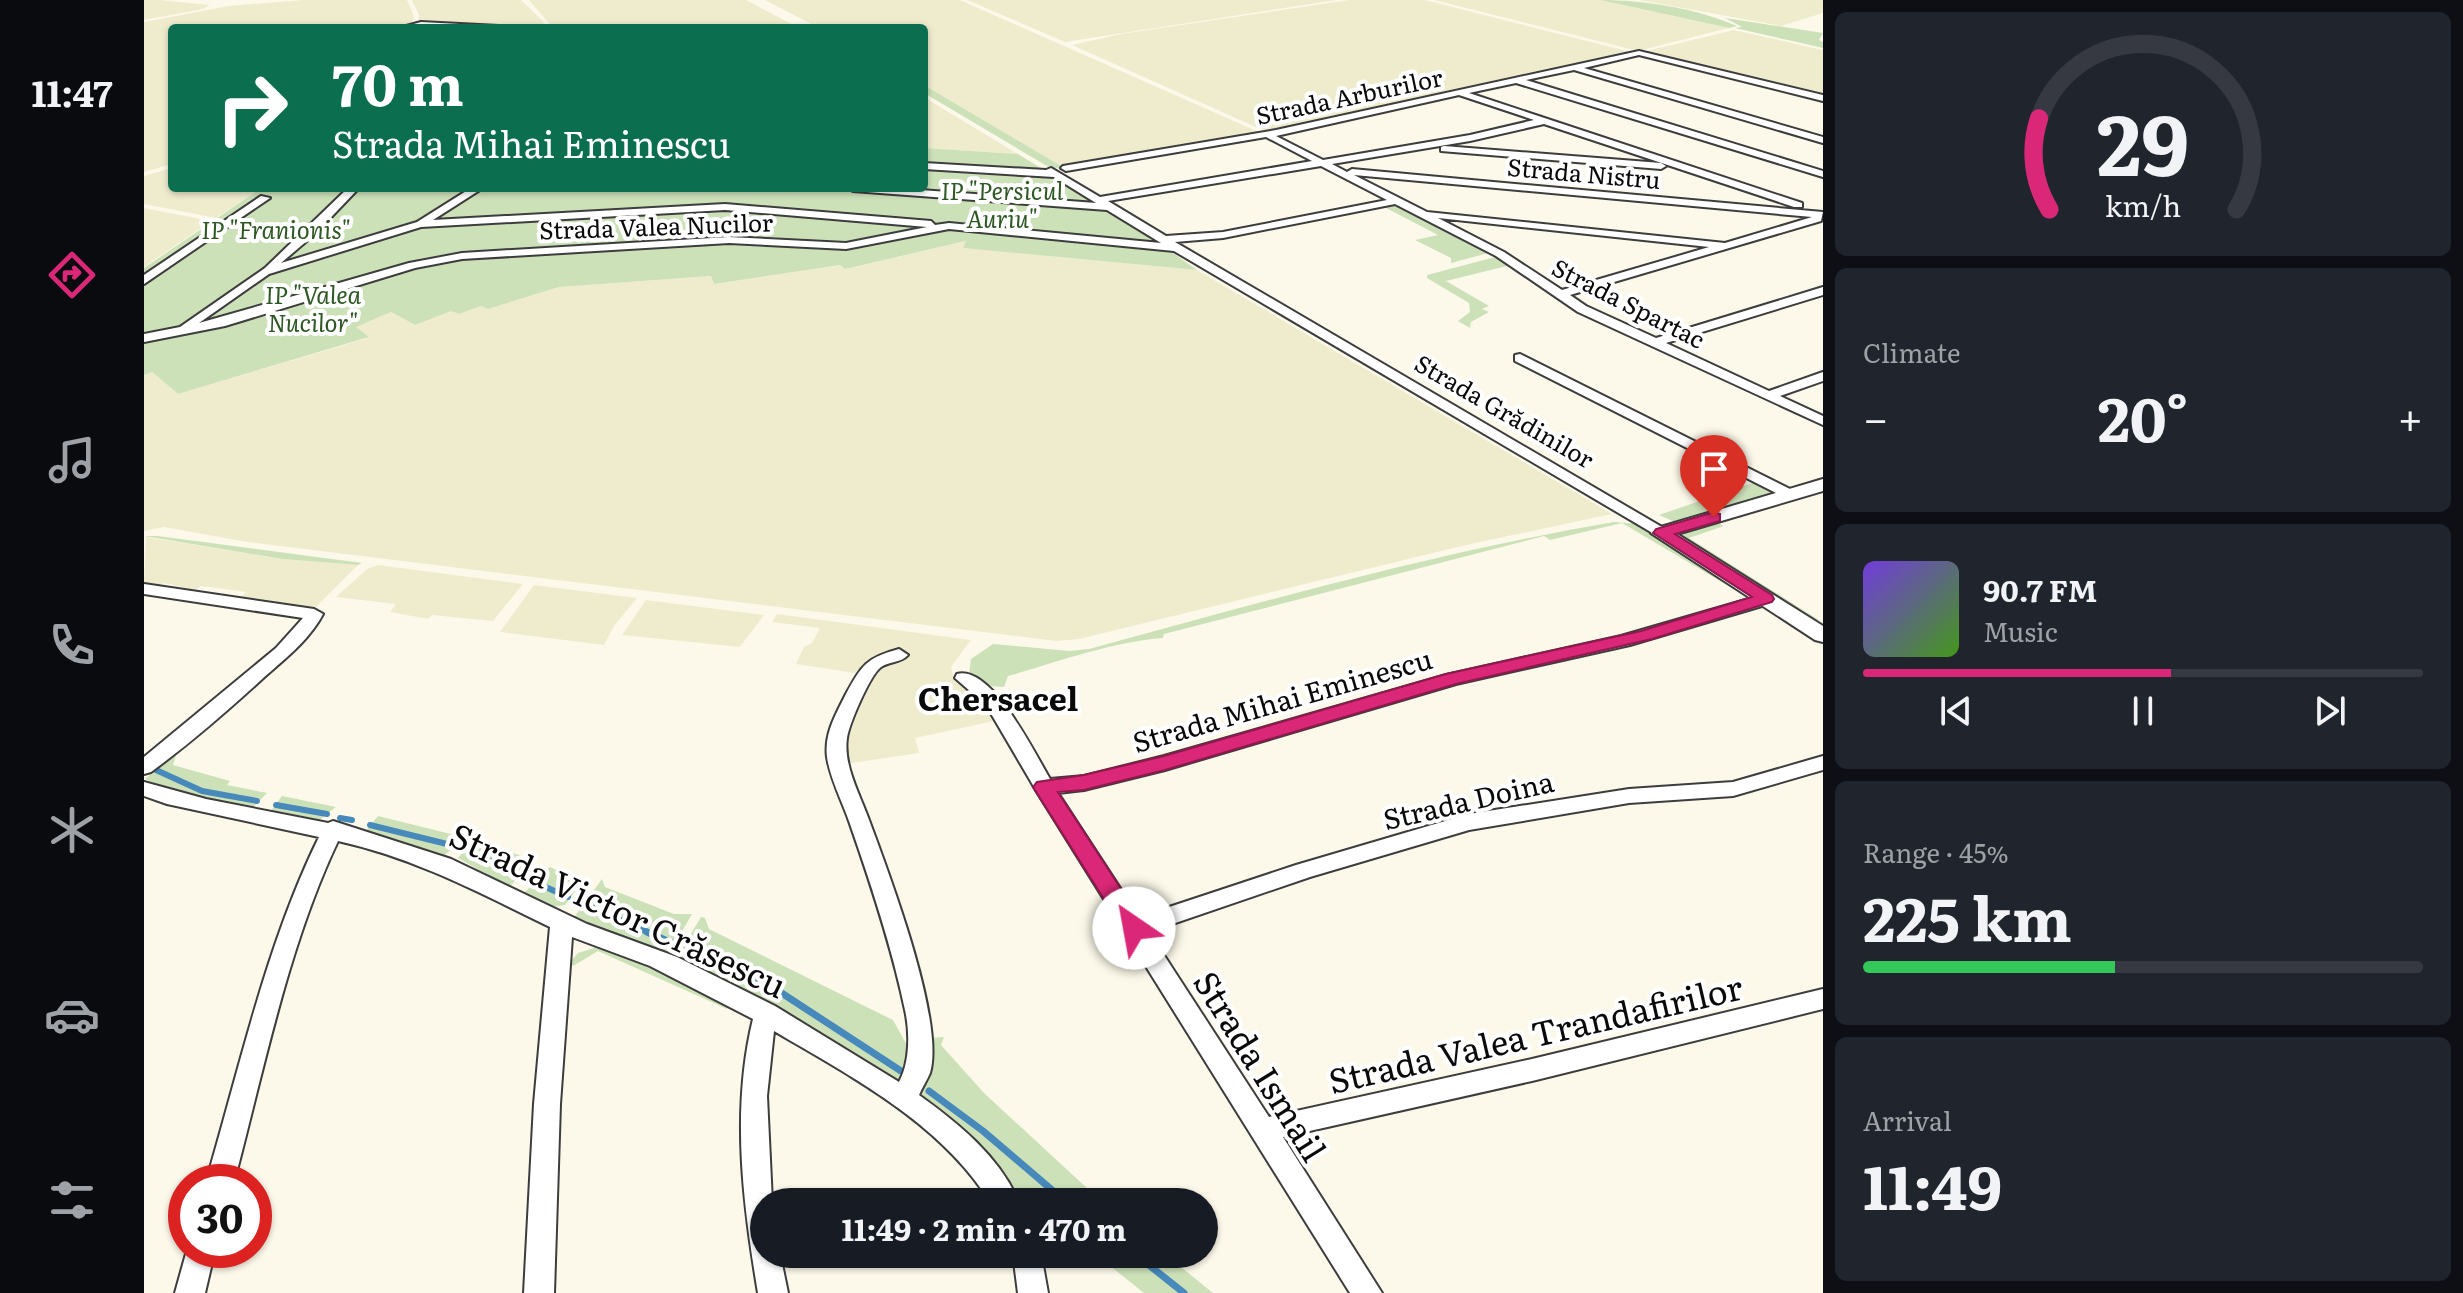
<!DOCTYPE html>
<html lang="en">
<head>
<meta charset="utf-8">
<style>
  body { margin:0; font-family:Literata,serif; background:#20242c; color:#f1f3f6; height:100vh; display:flex; flex-direction:column; font-size:30px; white-space:nowrap }
  * { box-sizing:border-box; margin:0 }
  p { font-size:26px; color:#9ea1a6 }
  .icon { flex:none; width:44px; height:44px; fill:none; stroke:currentColor; stroke-width:2; stroke-linecap:round; stroke-linejoin:round }
  .map { position:relative; flex:1; overflow:hidden }
  .drawer { display:flex; flex-direction:column; gap:12px; padding:12px; background:#0d0f14; width:640px }
  .drawer>* { flex:none }
  .banner { position:absolute; left:24px; top:24px; width:760px; height:168px; border-radius:8px; box-shadow:0 2px 6px #0004; background:#0b6e4f; color:#fff; overflow:hidden }
  .speed { position:absolute; left:24px; top:1164px; display:flex; gap:16px; font-size:40px; font-weight:700; text-align:center }
  .speed>* { display:grid; place-content:center; width:104px; height:104px; border-radius:50%; background:#171b24; box-shadow:0 2px 6px #0004; line-height:1 }
  .speed .limit { border:12px solid #d22; background:#fff; color:#111 }
  .pin { position:absolute; display:grid; place-items:center; width:68px; height:68px; color:#fff; margin:-82px -34px; border-radius:50% 50% 50% 0; rotate:-45deg; box-shadow:0 0 8px #0007 }
  .pin .icon { rotate:45deg }
  .me { position:absolute; width:88px; margin:-44px; rotate:327deg; stroke-linejoin:round; filter:drop-shadow(0 0 6px #0008) }
  .turn { display:flex; align-items:center; gap:28px; height:168px; padding:0 32px; font-size:36px }
  .turn .icon { width:104px; height:104px; stroke-width:2.5 }
  .turn b { display:block; font-size:56px; line-height:68px }
  .big { font-size:60px; font-weight:700; line-height:1.1 }
  .drawer .widget { flex:1; display:flex; flex-direction:column; justify-content:center; gap:12px; min-width:0; padding:0 28px; border-radius:12px; background:#20242c }
  .drawer .dial { align-items:center; gap:0 }
  .dial svg { height:208px; overflow:visible; fill:none; stroke:#363941; stroke-width:7; stroke-linecap:round; text-anchor:middle }
  .dial text { fill:#f1f3f6; stroke:none }
  .song { display:flex; align-items:center; gap:24px }
  .cover { width:96px; height:96px; border-radius:12px; background:linear-gradient(135deg,hsl(260 70% 55%),hsl(100 70% 35%)) }
  .played { height:8px; border-radius:4px; background:linear-gradient(90deg,#db2777 55%,#363941 55%) }
  .keys { display:flex; justify-content:space-around; direction:ltr }
  .heat { display:flex; justify-content:space-between; align-items:center; font-size:44px; direction:ltr }
  .charge { height:12px; border-radius:6px; background:linear-gradient(90deg,#34c759 45%,#363941 0) }
  .trip { position:absolute; left:606px; top:1188px; width:468px; height:80px; border-radius:40px; background:#171b24; box-shadow:0 2px 6px #0004; font-weight:700; line-height:80px; text-align:center }
  main { display:flex; flex:1; min-height:0 }
  .tab-bar { display:flex; flex-direction:column; width:144px; justify-content:space-around; align-items:center; background:#090b0e; color:#9ea1a6 }
  .tab-bar .icon { width:56px; height:56px }
  .tab-bar .on { color:#db2777 }
  .tab-bar b { font-size:36px; color:#f1f3f6 }
  .map>svg:first-child { display:block }
  .farmland { fill:#efecce }
  .green { fill:#cde1b9 }
  .lines { fill:none; stroke-linecap:round; stroke-linejoin:round }
  .stream-far1 { stroke:#4689ba; stroke-width:6 }
  .stream { stroke:#4689ba; stroke-width:7 }
  .minor-casing { stroke:#3d3d3d; stroke-width:4 }
  .tertiary-casing { stroke:#3d3d3d; stroke-width:4 }
  .minor { fill:#fff; fill-rule:evenodd }
  .tertiary { fill:#fff; fill-rule:evenodd }
  .route { fill:#db2777; stroke:#8e194d; stroke-width:2 }
  .labels { text-anchor:middle; dominant-baseline:central; stroke-width:8; stroke-linejoin:round; paint-order:stroke }
  .far-street-label { font-size:24px; fill:#0a0a0a; stroke:#fff }
  .far-park-label { font-size:24px; font-style:italic; fill:#2e5824; stroke:#fff }
  .street-label { font-size:28px; fill:#0a0a0a; stroke:#fff }
  .quarter-label { font-size:32px; font-weight:bold; fill:#0a0a0a; stroke:#fff }
  .near-street-label { font-size:34px; fill:#0a0a0a; stroke:#fff }
</style>
</head>
<body>
<main>
<nav class="tab-bar">
<b>11:47</b>
<svg class="icon on" aria-label="directions" viewBox="0 0 24 24"><path d="M12 3l9 9-9 9-9-9zM9 14v-3h6M13 9l2 2-2 2"/></svg>
<svg class="icon" aria-label="music" viewBox="0 0 24 24"><path d="M9 18V5l10-2v13"/><circle cx="6" cy="18" r="3"/><circle cx="16" cy="16" r="3"/></svg>
<svg class="icon" aria-label="phone" viewBox="0 0 24 24"><path d="M5 4h4l2 5-3 2q2 4 5 5l2-3 5 2v4C11 20 4 13 5 4z"/></svg>
<svg class="icon" aria-label="climate" viewBox="0 0 24 24"><path d="M12 3v18M4 7l16 10M4 17L20 7"/></svg>
<svg class="icon" aria-label="car" viewBox="0 0 24 24"><path d="M5 17H2v-5l4-1 3-4h7l3 4 3 1v5h-3M9 17h6M6 11h13"/><circle cx="7" cy="17" r="2"/><circle cx="17" cy="17" r="2"/></svg>
<svg class="icon" aria-label="filters" viewBox="0 0 24 24"><path d="M4 7h16M4 17h16"/><circle cx="9" cy="7" r="2"/><circle cx="15" cy="17" r="2"/></svg>
</nav>
<div class="map">
<svg width="1679" height="1293" viewBox="0 0 1679 1293">
  <rect width="100%" height="100%" fill="#fcf9ea"/>
  <!-- farmland -->
  <path class="farmland" d="M0,0H15L66,5L59,9L0,20Z
    M159,0H263L270,16L267,25L256,28H28V164L0,172V22L84,6Z
    M268,0H377L399,21L401,28L274,24L275,15Z
    M385,0H602L655,28H409Z
    M621,0H816L1117,133L919,167L780,85V28H675Z
    M823,0H1193L921,42Z
    M1205,0H1281L1487,52L1125,133L928,45L977,34Z
    M1290,0H1456L1585,28L1494,51Z
    M1495,0H1679V13L1637,26Z
    M1590,30L1679,50V97L1498,52Z
    M780,97L806,113L874,154L780,148Z
    M28,168V188H117L72,218L0,204V176Z
    M0,208L67,221L0,267Z
    M823,241L820,248L1053,270L1468,514L1322,545L935,639L912,641L103,542L20,527L0,531V375L8,372L34,394L224,338L211,327L247,312L271,325L307,310L315,314L337,306L344,309L415,287L567,276L570,284L696,265L701,269Z
    M2,537L138,559L214,565L172,607L95,600L102,592L57,586L52,590L20,583L10,587L0,585Z
    M234,565L379,584L349,621L288,615L284,619L246,612L252,604L192,597L223,569Z
    M390,585L493,598L470,626L460,645L356,632Z
    M502,600L620,615L596,647L478,635Z
    M633,614L827,640L807,667L810,679L837,701L850,721L771,738L775,753L701,764L705,731L730,676L652,664L660,647L668,643L676,628L628,622Z"/>
  <!-- green -->
  <path class="green" d="M1456,0C1501,0 1551,8 1593,26L1585,28Z
    M1581,18L1679,33L1675,40L1679,42V48L1591,28L1598,27Z
    M780,85L919,167L908,169L780,93Z
    M780,148L874,154L990,225L1053,270L819,248L822,241L701,269L696,265L570,284L567,276L415,287L344,309L337,306L315,314L307,311L271,325L247,312L212,327L225,337L34,394L8,372L0,375V268L117,188H780Z
    M1247,203L1253,204L1348,252L1307,263V258L1271,240L1294,235L1242,208H1225Z
    M1355,256L1367,265L1302,281L1345,306L1338,309L1345,312L1327,322L1326,328L1314,321L1326,312L1325,303L1283,278V275Z
    M1614,481L1631,492L1533,523L1515,515Z
    M1470,522L1496,524L1594,588L1593,591L1478,523L1406,540L1400,536L1020,634L1019,638C967,642 914,662 864,676L860,687L845,686L825,674L827,659L849,644L925,651L945,649C1118,602 1293,552 1470,522Z
    M1574,523L1580,526L1545,538L1675,620L1669,622L1540,540L1539,533Z
    M0,536H14L218,563L214,565L138,559Z
    M33,752L29,765L86,781L83,785L123,793L107,809L37,795L1,779Z
    M138,796L192,807L174,821L126,812Z
    M234,816L319,837L301,855L221,832Z
    M329,838L391,861L365,887L314,858Z
    M406,867L438,882L421,905L408,907L379,894Z
    M458,879L461,887L530,914H548L529,947L516,953L434,924L431,916Z
    M557,917L561,918L565,929L749,1020L769,1056L758,1082H749L533,957Z
    M459,945L480,950L587,1003L583,1009L454,951L429,966L425,963L434,953Z
    M800,1037L797,1045L840,1093L958,1202H875L772,1095L784,1038Z
    M951,1254H1021L1069,1293H1000Z"/>
  <g class="lines">
    <!-- stream-far1 -->
    <path class="stream-far1" d="M12,770L58,791L113,801
      M132,805L183,814
      M196,818L208,820
      M226,825L303,844
      M327,853L371,872
      M397,885L424,897
      M447,907L508,934"/>
    <!-- stream -->
    <path class="stream" d="M503,932L528,943
      M550,953L633,990L757,1071
      M785,1091L839,1131L922,1202
      M991,1254L1040,1293"/>
    <!-- minor casing -->
    <g class="minor-casing">
      <path id="minor" d="M277,22L355,26L359,28H255Z
        M1495,51L1679,95V101L1495,55L1440,68L1679,137V143L1430,70L1382,80L1679,171V177L1372,83L1325,93L1658,203V207H1650L1400,124L1326,141L1188,164L1203,172L1208,169L1679,212L1677,221L1426,295L1442,306L1512,338L1679,287V295L1522,343L1625,391L1679,372V381L1636,396L1679,416V425L1434,312L1352,256L1251,204L1079,238L1031,242L1523,530L1525,533L1517,538L1030,251L805,229L702,249L585,243L318,259L271,268L81,326L0,342V334L36,327L121,268L204,188H215L171,234L137,263L273,222L327,188H339L289,220L581,204L787,221L791,225L805,223L1017,243L963,210L709,191L704,188H750L952,203L910,177L780,169V163L902,170L907,168L956,197L1168,161L1122,137L922,171L917,168L919,166L1132,130ZM1315,95L1390,120L1326,135L1179,160L1132,136ZM1177,166L1243,200L1079,232L1022,236L964,201ZM1210,175L1668,217L1581,243L1283,212ZM581,210L783,227L702,243L585,237L318,253L265,263L55,323L125,274L277,227ZM1294,218L1565,247L1418,290L1360,252Z
        M1300,146L1517,163L1522,166L1517,169L1297,151V147Z
        M117,196L126,198L0,284V275Z
        M1376,354L1652,492L1655,495L1647,500L1642,498L1371,361V355Z
        M0,584L170,609L179,614C164,642 139,660 116,681C81,713 45,744 7,772L0,774V757L132,648L159,618L0,594Z
        M1622,594L1631,599L1628,603L1486,645L1312,684L1021,770L940,790L914,793L995,917L1152,865L1325,814L1485,789L1589,782L1679,756V770L1589,796L1485,803L1325,830L1166,877L1005,932L1125,1117L1388,1059L1679,989V1009L1388,1081L1139,1137L1238,1293H1206L893,792L842,705L811,678L813,674C848,665 891,754 906,779L940,776L1020,756L1302,675L1477,636Z
        M755,649L764,655C757,663 746,661 737,667C726,675 705,724 703,738C699,765 716,795 725,820C745,874 801,1021 786,1073C783,1080 778,1088 775,1095C814,1123 855,1156 875,1202H846C797,1123 708,1077 630,1031L623,1096L628,1202H620V1254H636L644,1293H614C599,1204 587,1109 609,1019L506,966L428,937L416,1104L410,1293H380L390,1104L406,927C336,893 271,858 194,841C144,946 120,1069 90,1182H62C96,1067 122,945 175,837L23,804L0,796V782L62,799L184,823L189,821L307,859L443,924L533,957L631,1006L755,1082C766,1062 766,1032 761,1010C748,947 726,881 705,821C698,801 686,778 683,757C680,734 692,714 702,694C718,665 722,658 755,649Z
        M43,1250H71L61,1293H31Z
        M869,1254H897L904,1293H874Z"/>
    </g>
    <!-- tertiary casing -->
    <g class="tertiary-casing">
      <path id="tertiary" d="M1679,479V491L1533,534L1679,626V642L1671,640L1507,533L1510,529Z"/>
    </g>
    <!-- minor -->
    <use href="#minor" class="minor"/>
    <!-- tertiary -->
    <use href="#tertiary" class="tertiary"/>
  </g>
  <!-- route -->
  <path class="route" d="M1570,512L1576,514V521L1531,534L1628,595L1630,599L1628,602L1508,639L1312,684L1021,770L940,790L914,792L998,921L1002,928L998,934L990,937L982,934L889,787L893,782L940,775L1020,756L1302,674L1497,631L1608,597L1509,533L1512,529Z"/>
  <g class="labels">
    <!-- far-street labels -->
    <g class="far-street-label">
      <text transform="translate(1205 95) rotate(-12)">Strada Arburilor</text>
      <text transform="translate(1440 172) rotate(5)">Strada Nistru</text>
      <text transform="translate(512 225) rotate(-2)">Strada Valea Nucilor</text>
      <text transform="translate(1485 302) rotate(27)">Strada Spartac</text>
      <text transform="translate(1361 410) rotate(30)">Strada Grădinilor</text>
    </g>
    <!-- far-park labels -->
    <g class="far-park-label">
      <text x="858" y="189">IP "Persicul<tspan x="858" dy="28">Auriu"</tspan></text>
      <text x="132" y="228">IP "Franionis"</text>
      <text x="169" y="293">IP "Valea<tspan x="169" dy="28">Nucilor"</tspan></text>
    </g>
    <!-- street labels -->
    <g class="street-label">
      <text transform="translate(1138 699) rotate(-16)">Strada Mihai Eminescu</text>
      <text transform="translate(1324 799) rotate(-13)">Strada Doina</text>
    </g>
    <!-- quarter labels -->
    <g class="quarter-label">
      <text x="854" y="697">Chersacel</text>
    </g>
    <!-- near-street labels -->
    <g class="near-street-label">
      <text transform="translate(475 908) rotate(25)">Strada Victor Crăsescu</text>
      <text transform="translate(1391 1032) rotate(-13)">Strada Valea Trandafirilor</text>
      <text transform="translate(1118 1065) rotate(58)">Strada Ismail</text>
    </g>
  </g>
</svg>
<div class="speed"><div class="limit">30</div></div>
<div class="pin" style="left:1570px;top:517px;background:#d93025"><svg class="icon" aria-label="arrive" viewBox="0 0 24 24"><path d="M6 21V4h12l-3 4 3 4H6"/></svg></div>
<svg class="me" style="left:990px;top:928px" viewBox="-20 -20 40 40"><circle r="19" fill="#fff"/><path d="M0-13L10 11 0 6-10 11z" fill="#db2777"/></svg>
<div class="trip">11:49 · 2 min · 470 m</div>
<div class="banner">
<div class="turn"><svg class="icon" aria-label="right" viewBox="0 0 24 24"><path d="M7 20v-9h11M14 6l5 5-5 5"/></svg><div><b>70 m</b>Strada Mihai Eminescu</div></div>
</div>
</div>
<section class="drawer">
<div class="widget dial"><svg viewBox="0 0 100 80">
<path d="M14 69A42 42 0 1 1 86 69"/>
<path d="M14 69A42 42 0 0 1 10 34" stroke="#db2777"/>
<text x="50" y="56" font-size="32" font-weight="700">29</text>
<text x="50" y="72" font-size="11">km/h</text>
</svg></div>
<div class="widget"><p>Climate</p>
<div class="heat"><a>−</a><b class="big">20°</b><a>+</a></div>
</div>
<div class="widget">
<div class="song"><i class="cover"></i><div><b>90.7 FM</b><p>Music</p></div></div>
<div class="played"></div>
<div class="keys"><svg class="icon" aria-label="previous" viewBox="0 0 24 24"><path d="M18 5L8 12l10 7zM5 5v14"/></svg><svg class="icon" aria-label="pause" viewBox="0 0 24 24"><path d="M8 5v14M16 5v14"/></svg><svg class="icon" aria-label="next" viewBox="0 0 24 24"><path d="M6 5l10 7-10 7zM19 5v14"/></svg></div>
</div>
<div class="widget"><p>Range · 45%</p><b class="big">225 km</b><div class="charge"></div></div>
<div class="widget"><p>Arrival</p><b class="big">11:49</b></div>
</section>
</main>
</body>
</html>
